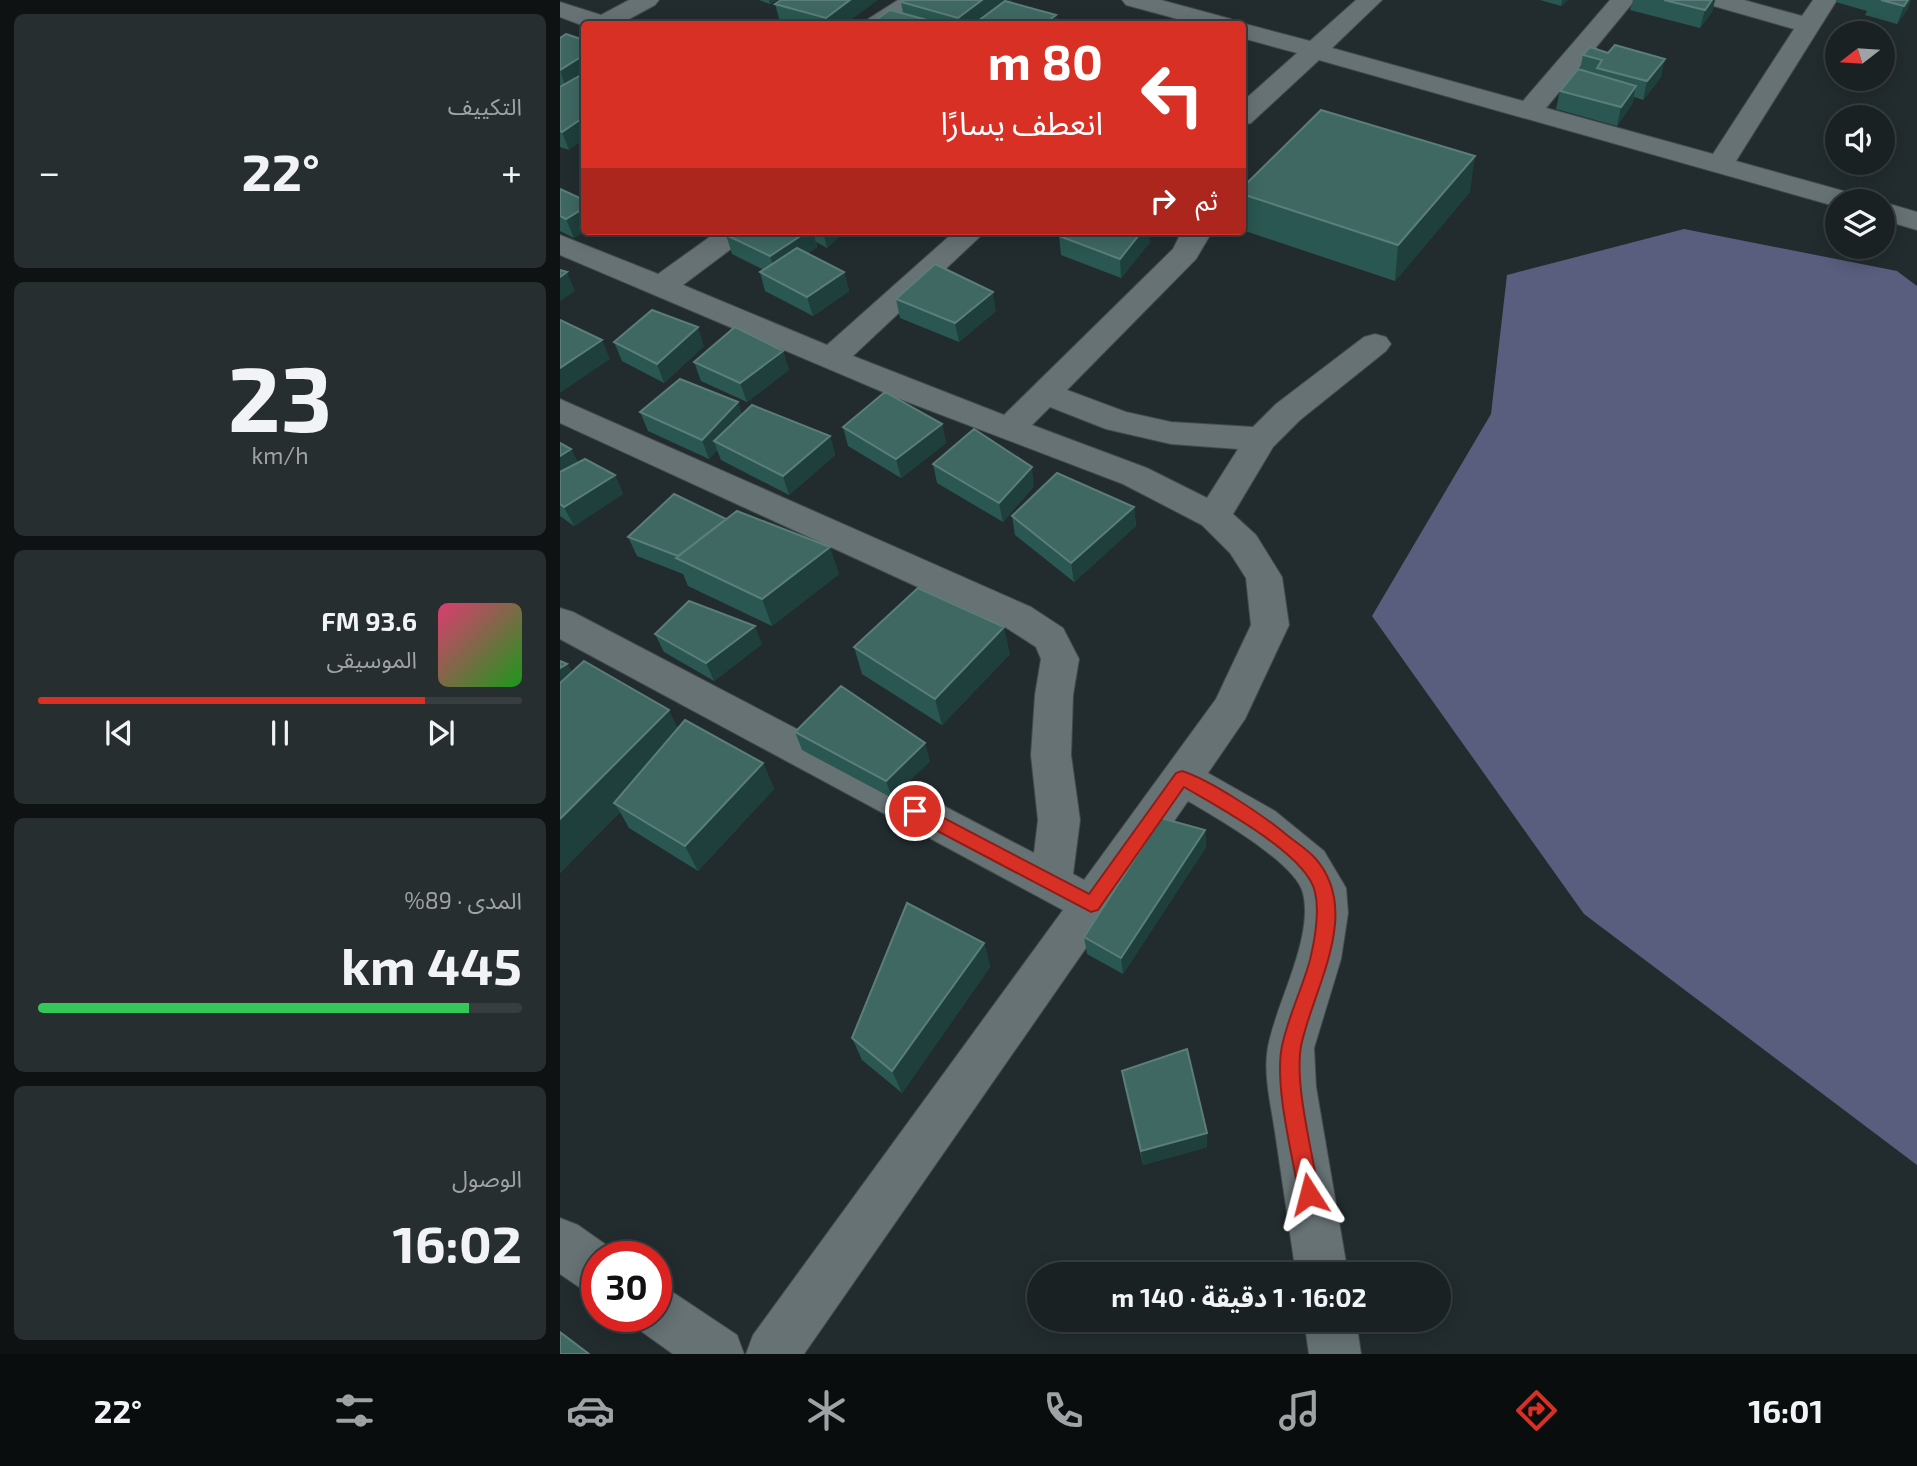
<!DOCTYPE html>
<html lang="ar">
<head>
<meta charset="utf-8">
<style>
  body { margin:0; font-family:"Exo 2","Noto Sans Arabic",sans-serif; background:#272e2f; color:#f1f3f6; direction:rtl; height:100vh; display:flex; flex-direction:column; font-size:26px; white-space:nowrap }
  * { box-sizing:border-box; margin:0 }
  p { font-size:23px; color:#9fa3a5 }
  .icon { flex:none; width:38px; height:38px; fill:none; stroke:currentColor; stroke-width:2; stroke-linecap:round; stroke-linejoin:round }
  .map { position:relative; flex:1; overflow:hidden; direction:ltr }
  .sheet { display:flex; flex-direction:column; gap:14px; padding:14px; background:#0e1213; width:560px }
  .sheet>* { flex:none }
  .guide { position:absolute; left:21px; top:21px; width:665px; height:214px; border-radius:7px; box-shadow:0 4px 18px #0003,0 0 0 2px #383e40; direction:rtl; background:#d93025; color:#fff; overflow:hidden }
  .needle { width:46px; rotate:253deg }
  .tools { position:absolute; left:1265px; top:21px; display:grid; gap:14px }
  .tools a { display:grid; place-items:center; width:70px; height:70px; border-radius:50%; background:#1a2122; box-shadow:0 4px 18px #0003,0 0 0 2px #383e40; font-size:35px }
  .speed { position:absolute; left:21px; top:1241px; display:flex; gap:14px; font-size:35px; font-weight:700; text-align:center }
  .speed>* { display:grid; place-content:center; width:91px; height:91px; border-radius:50%; background:#1a2122; box-shadow:0 4px 18px #0003,0 0 0 2px #383e40; line-height:1 }
  .speed .limit { border:10px solid #d22; background:#fff; color:#111 }
  .pin { position:absolute; display:grid; place-items:center; width:60px; height:60px; color:#fff; margin:-30px; border:4px solid #fff; border-radius:50%; box-shadow:0 2px 7px #0007 }
  .me { position:absolute; width:77px; margin:-38px; rotate:351deg; stroke-linejoin:round; filter:drop-shadow(0 0 5px #0008) }
  .turn { display:flex; align-items:center; gap:24px; height:147px; padding:0 28px; font-size:32px }
  .turn .icon { width:91px; height:91px; stroke-width:2.5 }
  .turn b { display:block; font-size:49px; line-height:60px }
  .then { display:flex; align-items:center; height:66px; padding:0 28px; background:#0003; gap:14px; font-size:26px }
  .big { font-size:52px; font-weight:700; line-height:1.1 }
  .sheet .tile { flex:1; display:flex; flex-direction:column; justify-content:center; gap:10px; min-width:0; padding:0 24px; border-radius:10px; background:#272e2f }
  .sheet .dial { align-items:center; gap:0 }
  .dial b { font-size:91px; line-height:1 }
  .song { display:flex; align-items:center; gap:21px }
  .cover { width:84px; height:84px; border-radius:10px; background:linear-gradient(135deg,hsl(340 70% 55%),hsl(120 70% 35%)) }
  .played { height:7px; border-radius:4px; background:linear-gradient(90deg,#d93025 80%,#383e40 80%) }
  .keys { display:flex; justify-content:space-around; direction:ltr }
  .heat { display:flex; justify-content:space-between; align-items:center; font-size:38px; direction:ltr }
  .charge { height:10px; border-radius:5px; background:linear-gradient(90deg,#34c759 89%,#383e40 0) }
  .trip { position:absolute; left:467px; top:1262px; width:424px; height:70px; border-radius:35px; background:#1a2122; box-shadow:0 4px 18px #0003,0 0 0 2px #383e40; font-weight:700; line-height:70px; text-align:center; direction:rtl }
  .tabs { display:flex; height:112px; justify-content:space-around; align-items:center; background:#0a0d0e; color:#9fa3a5 }
  .tabs .icon { width:49px; height:49px }
  .tabs .current { color:#d93025 }
  .tabs b { font-size:32px; color:#f1f3f6 }
  main { display:flex; flex:1; min-height:0 }
  .map>svg:first-child { display:block }
  .water { fill:#595e7e }
  .lines { fill:none; stroke-linecap:round; stroke-linejoin:round }
  .minor-casing { stroke:#424a4c; stroke-width:2 }
  .minor { fill:#677275; fill-rule:evenodd }
  .wall { fill:#2a5751 }
  .shaded-wall { fill:#1e3f3c }
  .building { fill:#3f6863; stroke:#5b7e7a; stroke-width:2 }
  .route { fill:#d93025; stroke:#8d1f18; stroke-width:2 }
</style>
</head>
<body>
<main>
<div class="map">
<svg width="1357" height="1354" viewBox="0 0 1357 1354">
  <rect width="100%" height="100%" fill="#222c2e"/>
  <!-- water -->
  <path class="water" d="M1124,229L1337,271L1357,286V1165L1024,914L812,616L931,414L947,275Z"/>
  <g class="lines">
    <!-- minor casing -->
    <g class="minor-casing">
      <path id="minor" d="M69,0H99L95,5L60,24L24,26L0,17V2L41,15Z
        M338,0H367L333,24H305L308,19Z
        M562,0H601L671,19L674,24H636L566,5Z
        M796,0H822L772,48L963,101L1050,0H1075L986,108L1153,154L1234,29L1150,5L1146,0H1184L1242,16L1253,0H1277L1176,161L1298,195L1302,201H1278V207L759,60L691,123L682,125V102L737,53L682,38V24H674L682,23L750,41Z
        M1323,202L1357,212V230L1323,220Z
        M158,231H191L187,237L123,285L267,345L395,231H426L293,356L444,415L613,249L619,237L618,231H646L649,237L636,259L507,390L566,412L611,422L693,427L716,404L804,337L815,334L826,337L831,344L826,351L740,420L713,447L673,514L696,535L722,577L729,625L685,719L648,773L715,811L764,851L786,888L788,913L781,959L754,1048L756,1087L788,1274H736C729,1227 722,1179 715,1132C711,1105 703,1074 708,1047C716,1003 754,938 743,893C735,862 655,817 628,801L244,1354H186L193,1335L503,910L0,639V608L13,612L474,853L478,820L471,755L475,695L481,659L476,647L445,627L0,423V399L471,607L503,628L519,659L513,695L511,755L520,820L513,874L524,880L656,699L691,625L686,578L670,553L642,525L563,484L337,398L0,255V235L98,274ZM490,407L546,429L611,444L678,449L647,498L587,468L472,425Z
        M0,1218L18,1225L55,1251L57,1256H37V1294L19,1287L0,1274Z
        M96,1285L114,1293L177,1335L184,1354H113L78,1329L72,1316H96Z
        M744,1320H796L801,1354H749Z"/>
    </g>
    <!-- minor -->
    <use href="#minor" class="minor"/>
  </g>
  <!-- wall -->
  <path class="wall" d="M199,0H217L210,4Z
    M221,0L285,24H230L220,22L215,4Z
    M344,0H452L450,2L496,15L497,24H310L343,13L341,2Z
    M980,0H1008L1001,6Z
    M1073,0H1155L1152,12L1140,28L1070,10Z
    M1276,0H1351L1348,8L1337,24L1305,15L1307,11L1276,2Z
    M6,34L9,150L0,147V38Z
    M1023,55L1101,77L1083,100L1074,97L1072,104L1057,126L996,109L1000,91L1020,70Z
    M682,188L910,192L835,281L682,230Z
    M0,189L14,238L0,231Z
    M173,231H285L267,248L256,242L257,247L248,253L284,272L289,291L253,316L205,291L200,272L204,270L172,254L166,235Z
    M499,236L590,242L561,278L501,255Z
    M336,299L436,311L399,342L340,318Z
    M54,342L144,346L104,383L62,361Z
    M223,351L229,370L187,402L141,381L134,362Z
    M178,402L182,415L270,436L275,455L229,495L161,460L157,450L149,459L88,431L80,412Z
    M382,424L386,443L341,478L288,446L283,427Z
    M0,443L11,449L18,463L55,475L63,494L14,526L0,516Z
    M373,464L474,486L443,522L377,483Z
    M574,507L576,526L514,582L455,535L452,516Z
    M166,519L279,574L212,626L128,586L123,574L77,556L68,537Z
    M95,634L202,644L154,681L104,652Z
    M294,647L450,654L382,725L302,674Z
    M7,664L12,672L118,728L203,763L214,789L138,871L69,828L60,812L0,873Z
    M235,732L370,761L332,798L242,750Z
    M645,830L646,847L563,974L527,954L524,937Z
    M424,943L430,967L342,1093L302,1060L292,1038Z
    M562,1071L647,1133V1147L583,1165L564,1085Z"/>
  <!-- shaded-wall -->
  <path class="shaded-wall" d="M209,0H217L210,4Z
    M290,0H318L285,24H267L266,18Z
    M422,0H452L427,16L416,24H399L398,18Z
    M1002,0H1008L1001,6Z
    M1152,0H1155L1152,12L1140,28L1145,10Z
    M1348,0H1351L1348,8L1337,24L1344,6Z
    M496,15L497,24H484Z
    M24,55V77L6,89L0,70Z
    M1105,59L1101,77L1083,100L1087,81Z
    M1076,86L1072,104L1057,126L1061,107Z
    M24,117V140L9,150L2,132Z
    M915,156L910,192L835,281L838,245Z
    M24,208L25,231L14,238L6,219Z
    M248,231H253L257,247L216,275L210,256Z
    M263,231H285L267,248Z
    M582,231H589L590,242L561,278L560,259Z
    M7,272L15,291L0,301V277Z
    M284,272L289,291L253,316L247,297Z
    M433,292L436,311L399,342L395,323Z
    M138,327L144,346L104,383L97,364Z
    M42,340L50,359L0,393V368Z
    M223,351L229,370L187,402L180,383Z
    M178,402L184,421L154,441L157,450L149,459L142,440Z
    M382,424L386,443L341,478L336,459Z
    M270,436L275,455L229,495L223,476Z
    M11,449L20,467L0,481V456Z
    M472,467L474,486L443,522L439,503Z
    M55,475L63,494L14,526L4,507Z
    M574,507L576,526L514,582L511,563Z
    M270,547L279,574L212,626L202,599Z
    M195,626L202,644L154,681L146,663Z
    M444,627L450,654L382,725L375,699Z
    M7,664L17,682L0,692V668Z
    M109,710L126,744L54,803L60,812L0,873V819Z
    M365,743L370,761L332,798L326,781Z
    M203,763L214,789L138,871L125,846Z
    M645,830L646,847L563,974L561,958Z
    M424,943L430,967L342,1093L332,1071Z
    M647,1133V1147L583,1165L581,1151Z"/>
  <!-- building -->
  <path class="building" d="M221,0H290L266,18L215,4Z
    M344,0H422L398,18L341,2Z
    M1104,0H1152L1145,10Z
    M1321,0H1348L1344,6Z
    M445,1L496,15L484,24H414Z
    M330,10L382,24H310Z
    M6,34L24,40V55L0,70V38Z
    M1055,45L1105,59L1087,81L1037,68L1042,60L1023,55L1030,47L1048,53Z
    M1018,69L1076,86L1061,107L1000,91Z
    M21,75L24,76V117L2,132L0,131V87Z
    M761,110L915,156L838,245L682,194V188Z
    M0,189L24,200V208L6,219L0,216Z
    M173,231H248L210,256L166,235Z
    M505,231H582L560,259L499,236Z
    M237,248L284,272L247,297L200,272Z
    M375,264L433,292L395,323L336,299Z
    M0,270L7,272L0,277Z
    M92,310L138,327L97,364L54,342Z
    M0,320L42,340L0,368Z
    M175,327L223,351L180,383L134,362Z
    M120,379L178,402L142,440L80,412Z
    M325,392L382,424L336,459L283,427Z
    M192,405L270,436L223,476L154,441Z
    M414,429L472,467L439,503L373,464Z
    M0,443L11,449L0,456Z
    M25,459L55,475L4,507L0,504V472Z
    M497,473L574,507L511,563L452,516Z
    M114,494L166,519L118,556L68,537Z
    M177,511L270,547L202,599L116,558Z
    M358,588L444,627L375,699L294,647Z
    M129,601L195,626L146,663L95,634Z
    M0,661L7,664L0,668Z
    M24,661L109,710L0,819V683Z
    M281,686L365,743L326,781L235,732Z
    M125,720L203,763L125,846L54,803Z
    M601,818L645,830L561,958L524,937Z
    M347,903L424,943L332,1071L292,1038Z
    M627,1049L647,1133L581,1151L562,1071Z
    M0,1332L29,1354H0Z"/>
  <!-- route -->
  <path class="route" d="M622,771C650,780 698,812 722,831C732,840 746,848 755,858C803,912 753,988 741,1046C734,1084 753,1154 759,1194L756,1201L749,1204L742,1201L739,1194C732,1154 714,1084 722,1046C728,1017 742,989 750,960C755,939 760,913 755,892C747,854 656,806 624,787L538,910L531,912L349,816L346,811L349,806H361L529,894L616,773Z"/>
</svg>
<div class="tools">
<a><svg class="needle" viewBox="-14 -14 28 28"><path d="M0-13l5 13h-10z" fill="#e53935"/><path d="M0 13l5-13h-10z" fill="#9fa3a5"/></svg></a>
<a><svg class="icon" aria-label="sound" viewBox="0 0 24 24"><path d="M4 9h4l5-4v14l-5-4H4zM17 9q2 3 0 6"/></svg></a>
<a><svg class="icon" aria-label="layers" viewBox="0 0 24 24"><path d="M12 4l9 5-9 5-9-5zM3 14l9 5 9-5"/></svg></a>
</div>
<div class="speed"><div class="limit">30</div></div>
<div class="pin" style="left:355px;top:811px;background:#d93025"><svg class="icon" aria-label="arrive" viewBox="0 0 24 24"><path d="M6 21V4h12l-3 4 3 4H6"/></svg></div>
<svg class="me" style="left:749px;top:1194px" viewBox="-20 -20 40 40"><path d="M0-17L14 15 0 8-14 15z" fill="#d93025" stroke="#fff" stroke-width="4"/></svg>
<div class="trip">16:02 · 1 دقيقة · 140 m</div>
<div class="guide">
<div class="turn"><svg class="icon" aria-label="left" viewBox="0 0 24 24"><path d="M17 20v-9H6M10 6l-5 5 5 5"/></svg><div><b>80 m</b>انعطف يسارًا</div></div>
<div class="then">ثم<svg class="icon" aria-label="right" viewBox="0 0 24 24"><path d="M7 20v-9h11M14 6l5 5-5 5"/></svg></div>
</div>
</div>
<section class="sheet">
<div class="tile"><p>التكييف</p>
<div class="heat"><a>−</a><b class="big">22°</b><a>+</a></div>
</div>
<div class="tile dial"><b>23</b><p>km/h</p></div>
<div class="tile">
<div class="song"><i class="cover"></i><div><b>93.6 FM</b><p>الموسيقى</p></div></div>
<div class="played"></div>
<div class="keys"><svg class="icon" aria-label="previous" viewBox="0 0 24 24"><path d="M18 5L8 12l10 7zM5 5v14"/></svg><svg class="icon" aria-label="pause" viewBox="0 0 24 24"><path d="M8 5v14M16 5v14"/></svg><svg class="icon" aria-label="next" viewBox="0 0 24 24"><path d="M6 5l10 7-10 7zM19 5v14"/></svg></div>
</div>
<div class="tile"><p>المدى · 89%</p><b class="big">445 km</b><div class="charge"></div></div>
<div class="tile"><p>الوصول</p><b class="big">16:02</b></div>
</section>
</main>
<nav class="tabs">
<b>16:01</b>
<svg class="icon current" aria-label="directions" viewBox="0 0 24 24"><path d="M12 3l9 9-9 9-9-9zM9 14v-3h6M13 9l2 2-2 2"/></svg>
<svg class="icon" aria-label="music" viewBox="0 0 24 24"><path d="M9 18V5l10-2v13"/><circle cx="6" cy="18" r="3"/><circle cx="16" cy="16" r="3"/></svg>
<svg class="icon" aria-label="phone" viewBox="0 0 24 24"><path d="M5 4h4l2 5-3 2q2 4 5 5l2-3 5 2v4C11 20 4 13 5 4z"/></svg>
<svg class="icon" aria-label="climate" viewBox="0 0 24 24"><path d="M12 3v18M4 7l16 10M4 17L20 7"/></svg>
<svg class="icon" aria-label="car" viewBox="0 0 24 24"><path d="M5 17H2v-5l4-1 3-4h7l3 4 3 1v5h-3M9 17h6M6 11h13"/><circle cx="7" cy="17" r="2"/><circle cx="17" cy="17" r="2"/></svg>
<svg class="icon" aria-label="filters" viewBox="0 0 24 24"><path d="M4 7h16M4 17h16"/><circle cx="9" cy="7" r="2"/><circle cx="15" cy="17" r="2"/></svg>
<b>22°</b>
</nav>
</body>
</html>
